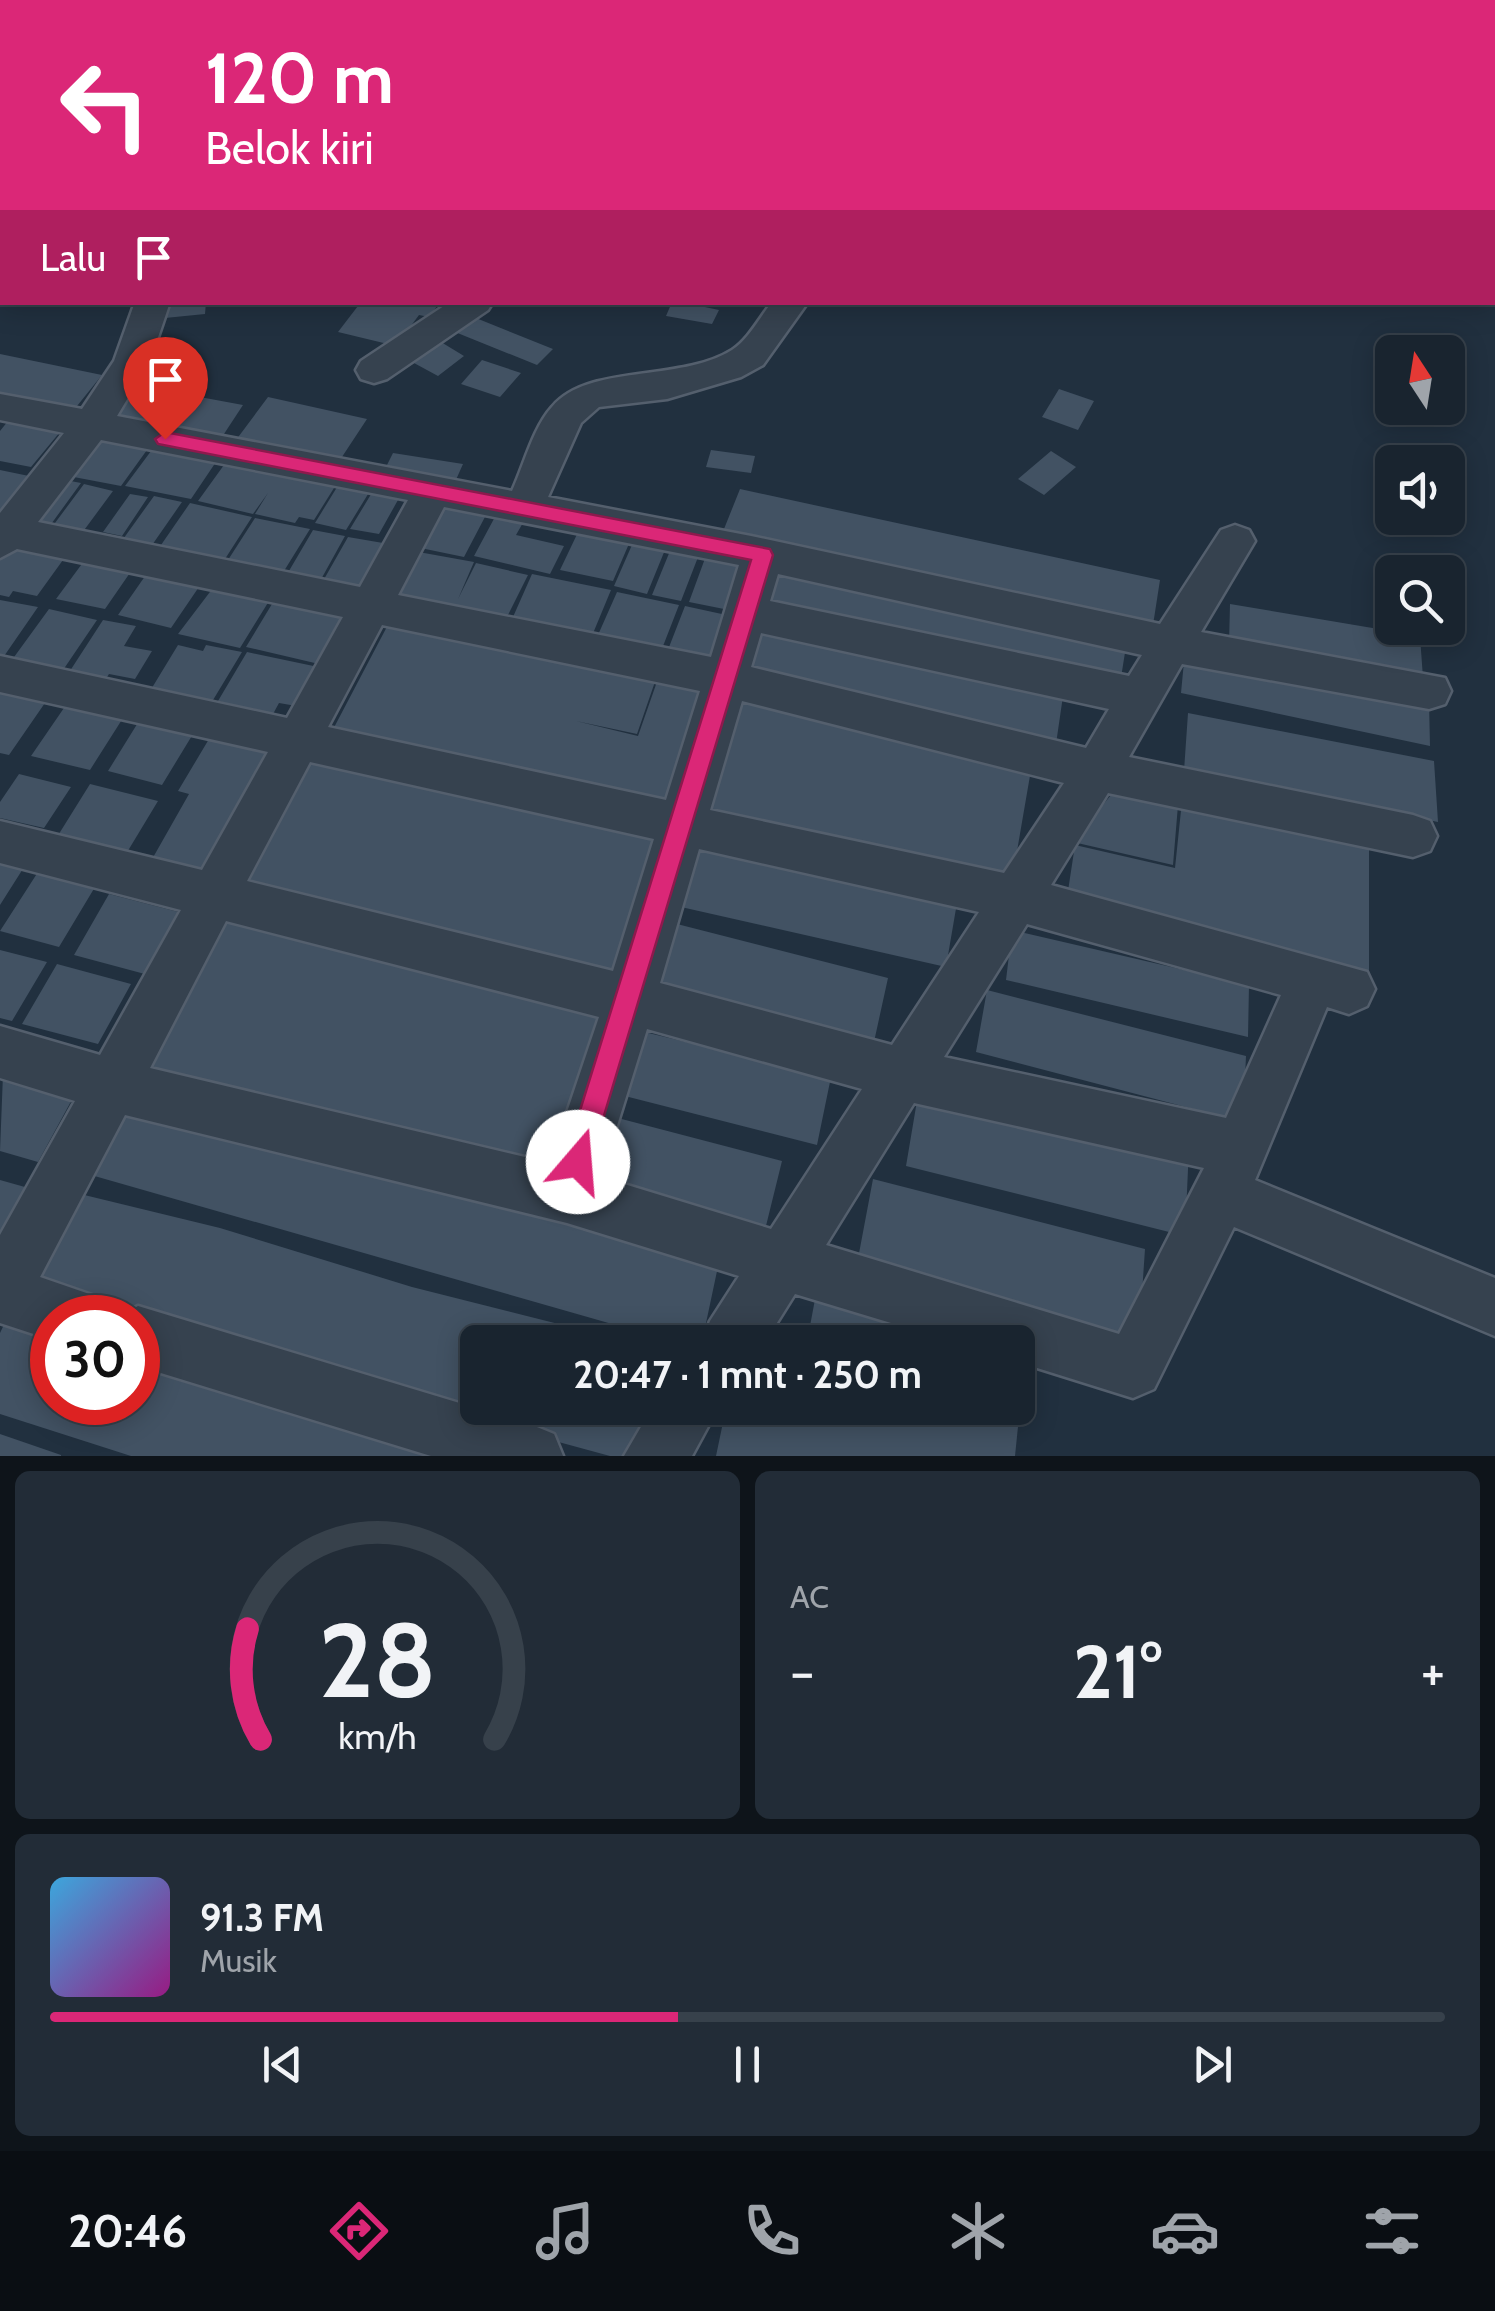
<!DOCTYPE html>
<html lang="id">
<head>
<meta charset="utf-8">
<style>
  body { margin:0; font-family:Cabin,sans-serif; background:#222c37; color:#f1f3f6; height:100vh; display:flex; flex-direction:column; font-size:38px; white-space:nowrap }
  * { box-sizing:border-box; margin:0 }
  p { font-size:32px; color:#9fa4aa }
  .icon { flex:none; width:55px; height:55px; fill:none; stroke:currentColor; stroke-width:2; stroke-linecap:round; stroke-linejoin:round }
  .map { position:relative; height:1456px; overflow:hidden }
  .side { display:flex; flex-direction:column; gap:15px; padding:15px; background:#0e141a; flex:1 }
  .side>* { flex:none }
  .guide { position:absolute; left:0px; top:0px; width:1495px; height:305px; box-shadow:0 5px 25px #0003,0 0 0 2px #37414b; background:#db2777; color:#fff; overflow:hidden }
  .needle { width:65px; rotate:348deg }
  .fabs { position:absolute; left:1375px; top:335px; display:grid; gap:20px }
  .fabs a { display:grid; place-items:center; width:90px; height:90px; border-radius:15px; background:#19242f; box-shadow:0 5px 25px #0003,0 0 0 2px #37414b; font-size:50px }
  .speed { position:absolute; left:30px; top:1295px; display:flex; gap:20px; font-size:50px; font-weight:700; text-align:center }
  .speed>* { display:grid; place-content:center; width:130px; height:130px; border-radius:50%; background:#19242f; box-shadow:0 5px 25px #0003,0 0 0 2px #37414b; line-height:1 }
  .speed .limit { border:15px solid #d22; background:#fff; color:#111 }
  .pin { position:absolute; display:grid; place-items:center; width:85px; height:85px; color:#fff; margin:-102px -42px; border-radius:50% 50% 50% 0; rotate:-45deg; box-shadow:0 0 10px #0007 }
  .pin .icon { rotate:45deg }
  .me { position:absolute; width:110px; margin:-55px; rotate:18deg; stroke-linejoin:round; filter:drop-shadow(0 0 8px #0008) }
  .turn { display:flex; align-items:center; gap:35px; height:210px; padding:0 40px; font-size:45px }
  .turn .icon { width:130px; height:130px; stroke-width:2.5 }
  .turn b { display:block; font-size:70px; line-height:85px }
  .then { display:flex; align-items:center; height:95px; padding:0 40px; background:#0003; gap:20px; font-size:38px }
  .big { font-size:75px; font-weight:800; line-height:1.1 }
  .side .tile { flex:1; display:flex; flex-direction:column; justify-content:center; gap:15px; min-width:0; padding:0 35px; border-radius:15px; background:#222c37 }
  .side .dial { align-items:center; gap:0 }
  .dial svg { height:260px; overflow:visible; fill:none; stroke:#37414b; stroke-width:7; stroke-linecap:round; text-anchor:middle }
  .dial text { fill:#f1f3f6; stroke:none }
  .song { display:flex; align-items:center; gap:30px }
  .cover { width:120px; height:120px; border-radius:15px; background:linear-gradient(135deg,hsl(200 70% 55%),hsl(310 70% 35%)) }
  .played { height:10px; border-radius:5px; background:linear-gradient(90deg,#db2777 45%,#37414b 45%) }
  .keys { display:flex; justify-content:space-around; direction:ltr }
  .heat { display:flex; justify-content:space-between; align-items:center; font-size:55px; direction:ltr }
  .side .tiles { flex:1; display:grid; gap:15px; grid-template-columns:1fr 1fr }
  .tile:last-child { grid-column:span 2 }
  .trip { position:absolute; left:460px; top:1325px; width:575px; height:100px; border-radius:15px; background:#19242f; box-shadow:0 5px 25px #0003,0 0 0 2px #37414b; font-weight:800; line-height:100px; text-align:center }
  .tabs { display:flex; height:160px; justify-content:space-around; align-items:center; background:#0a0e13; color:#9fa4aa }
  .tabs .icon { width:70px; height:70px }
  .tabs .current { color:#db2777 }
  .tabs b { font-size:45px; color:#f1f3f6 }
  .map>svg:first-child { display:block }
  .building { fill:#425263 }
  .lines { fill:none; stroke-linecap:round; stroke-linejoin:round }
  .minor-casing { stroke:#545f6d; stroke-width:5 }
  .minor { fill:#36424f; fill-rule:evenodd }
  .route { fill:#db2777; stroke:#8e194d; stroke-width:2.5 }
</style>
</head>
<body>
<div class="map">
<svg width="1495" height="1456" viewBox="0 0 1495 1456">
  <rect width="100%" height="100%" fill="#21303f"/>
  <!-- building -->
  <path class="building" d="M167,302H206L205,314L165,318Z
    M361,302L383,307L386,302H440L429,317L419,315L396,346L338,332Z
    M672,302H681L719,310L712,324L666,316Z
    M471,316L553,349L537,365L455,332Z
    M441,342L464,356L438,376L414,363Z
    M0,354L102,375L73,411L0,396Z
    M482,360L521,373L500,397L461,384Z
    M135,385L243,405L222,437L112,417Z
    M1059,389L1094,401L1078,430L1042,417Z
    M268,397L367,419L338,463L236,440Z
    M8,421L60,432L31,467L0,461V431Z
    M90,432L152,443L121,486L58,474Z
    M157,443L220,456L191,499L125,486Z
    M711,450L755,456L751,473L706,467Z
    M1051,451L1076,467L1044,495L1018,479Z
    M393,453L463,464L455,482L384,471Z
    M229,458L339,480L314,520L299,517L295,523L255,514L268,493L253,514L198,501Z
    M0,470L29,476L0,513Z
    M60,479L81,483L49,527L28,523Z
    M342,479L373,486L346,530L315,523Z
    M84,484L113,491L82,533L52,527Z
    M376,486L403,491L379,534L350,529Z
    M740,489L1160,580L1153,625L724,529Z
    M130,494L148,497L122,536L103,532Z
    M154,496L182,502L150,548L121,542Z
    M190,503L252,517L225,559L161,545Z
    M429,504L486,515L464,557L406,545Z
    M496,515L524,521L516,535L564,546L550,574L474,556Z
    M255,518L310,529L284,571L228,560Z
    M580,528L631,539L613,581L560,570Z
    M313,530L345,536L319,583L286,576Z
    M348,537L383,543L359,588L323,581Z
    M635,538L667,545L647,594L614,586Z
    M10,541L68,553L37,596L13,591L9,597L0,595V555Z
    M672,546L700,552L681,601L652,595Z
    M413,551L474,562L458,599L476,563L528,575L503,625L388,600Z
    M707,553L746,561L729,610L689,602Z
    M87,557L134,567L105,609L56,599Z
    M783,565L1127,640L1120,684L770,604Z
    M150,569L203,581L171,628L118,615Z
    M532,574L611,590L589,643L509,626Z
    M219,580L274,593L240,648L178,634Z
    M617,592L679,605L658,659L594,644Z
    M278,594L349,610L319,664L246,647Z
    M0,600L38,607L0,662Z
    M1230,604L1420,636L1423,678L1229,644Z
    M685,606L731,616L713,670L664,660Z
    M49,609L97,620L59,676L9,664Z
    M391,619L658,673L637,734L576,721L638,736L660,673L711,684L670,813L329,737Z
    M103,620L136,626L124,646L152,651L135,679L109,674L102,685L66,677Z
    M762,624L1064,689L1056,744L744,676Z
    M178,645L203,651L206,645L242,652L207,710L147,696Z
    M1185,651L1429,701L1430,746L1181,693Z
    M247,652L323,668L302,707L279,703L273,714L218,701Z
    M0,691L47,700L9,755L0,753Z
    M737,699L1032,764L1011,886L699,812Z
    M66,705L123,718L90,770L31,756Z
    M1188,713L1434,761L1438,822L1184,771Z
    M139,721L193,734L162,785L108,771Z
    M209,739L277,755L211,876L151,861L189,794L178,791Z
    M315,746L670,835L620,977L238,887Z
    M19,774L71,787L44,828L0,818V802Z
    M90,784L158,801L126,854L57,837Z
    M1119,785L1178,805L1173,865L1073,842Z
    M1182,801L1369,843V977L1066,904L1075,845L1175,868Z
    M703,834L959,891L946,967L681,907Z
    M0,858L26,864L0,905Z
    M38,872L95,887L59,947L0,931Z
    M109,894L190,915L156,977L74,955Z
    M214,917L612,1002L559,1181L131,1081Z
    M677,924L888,978L872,1051L655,994Z
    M1012,930L1249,985L1248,1037L1006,980Z
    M0,950L47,962L12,1021L0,1018Z
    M57,964L131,984L98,1044L22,1024Z
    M987,990L1246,1056L1243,1122L976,1052Z
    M636,1030L831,1077L817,1145L617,1094Z
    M3,1074L75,1094L38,1162L0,1151Z
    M920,1083L1189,1147L1185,1236L906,1166Z
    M124,1096L720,1257L702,1342L619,1326L84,1173Z
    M614,1117L782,1161L764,1234L593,1187Z
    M873,1179L1145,1249L1139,1338L857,1264Z
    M0,1180L32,1189L0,1246Z
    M72,1192L220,1228L412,1287L626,1341L478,1342V1408H646L633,1456H610L172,1337L138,1325V1318H115L21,1292Z
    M816,1294L999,1341V1342H807Z
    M11,1310L52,1323V1402H138V1351L454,1456H131L0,1414V1333Z
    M1018,1346L1026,1348L1015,1456H716L726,1408H1018Z
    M0,1434L61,1455V1456H0Z"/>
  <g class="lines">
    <!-- minor casing -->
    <g class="minor-casing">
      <path id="minor" d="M135,302H170L150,361L117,416L512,491C524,465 533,428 552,407C589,363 679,383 732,350C748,340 760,317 772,302H808L763,365L741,377L667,399L599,407L581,423L548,497L751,536L1160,624L1221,530L1235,525L1249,530L1255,541L1201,632L1445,678L1451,691L1445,704L1429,709L1182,664L1129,757L1413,815L1430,821L1437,836L1430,851L1413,857L1108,793L1051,885L1367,972L1375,989L1367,1006L1349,1014L1327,1007L1255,1180L1495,1278V1336L1234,1227L1154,1389L1133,1398L1018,1362V1342H954L795,1294L765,1342H702L710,1321L739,1276L567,1223L125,1115L40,1277L98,1297L106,1318H52V1340L0,1323V1235L75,1101L0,1078V1026L100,1055L181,910L0,863V821L202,870L268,752L0,692V656L287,718L343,617L17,549L0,558V513L64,433L0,420V394L82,409L114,361ZM101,440L408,500L360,587L38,522ZM444,507L739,565L711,657L398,595ZM778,574L1142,655L1129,676L770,601ZM382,625L700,691L666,800L328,727ZM761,633L1109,709L1086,748L751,667ZM742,701L1064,783L1004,873L710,810ZM310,762L654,839L613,971L247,881ZM699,849L979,912L892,1045L660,983ZM226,921L599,1017L550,1163L150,1068ZM1027,924L1281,995L1226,1118L944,1057ZM647,1029L862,1089L771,1229L601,1177ZM914,1103L1204,1168L1119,1334L826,1245Z
        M450,302H493L488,310L387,379L374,383L361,379L356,370L361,361Z
        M138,1306L532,1425L554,1434L563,1456H431L138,1366V1318H116Z
        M652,1408H718L692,1456H624Z"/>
    </g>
    <!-- minor -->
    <use href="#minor" class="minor"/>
  </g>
  <!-- route -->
  <path class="route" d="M165,432L770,549L773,555L587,1172L578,1176L568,1172L564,1162L751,560L158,444L155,439Z"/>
</svg>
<div class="fabs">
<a><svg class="needle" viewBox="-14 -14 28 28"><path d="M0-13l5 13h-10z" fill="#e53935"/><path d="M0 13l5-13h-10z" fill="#9fa4aa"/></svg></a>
<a><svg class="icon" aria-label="sound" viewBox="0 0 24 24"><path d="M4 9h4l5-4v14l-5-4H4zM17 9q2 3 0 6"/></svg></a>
<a><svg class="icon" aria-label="search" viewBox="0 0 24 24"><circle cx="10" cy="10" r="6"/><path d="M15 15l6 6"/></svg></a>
</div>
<div class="speed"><div class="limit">30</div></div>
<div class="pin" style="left:165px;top:439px;background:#d93025"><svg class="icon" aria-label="arrive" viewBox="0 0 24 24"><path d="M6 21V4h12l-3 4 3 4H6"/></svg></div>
<svg class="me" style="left:578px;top:1162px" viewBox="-20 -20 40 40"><circle r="19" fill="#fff"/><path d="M0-13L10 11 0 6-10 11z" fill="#db2777"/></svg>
<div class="trip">20:47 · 1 mnt · 250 m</div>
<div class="guide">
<div class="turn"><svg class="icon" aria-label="left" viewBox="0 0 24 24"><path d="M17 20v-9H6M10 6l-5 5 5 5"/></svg><div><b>120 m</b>Belok kiri</div></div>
<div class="then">Lalu<svg class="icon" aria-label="arrive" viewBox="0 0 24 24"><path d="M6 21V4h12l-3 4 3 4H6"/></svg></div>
</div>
</div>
<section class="side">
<div class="tiles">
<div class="tile dial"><svg viewBox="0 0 100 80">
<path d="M14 69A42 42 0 1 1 86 69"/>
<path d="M14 69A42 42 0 0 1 10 35" stroke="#db2777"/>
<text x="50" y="56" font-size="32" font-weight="700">28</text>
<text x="50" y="72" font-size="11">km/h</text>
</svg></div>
<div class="tile"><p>AC</p>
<div class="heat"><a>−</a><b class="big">21°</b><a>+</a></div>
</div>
<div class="tile">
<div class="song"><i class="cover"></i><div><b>91.3 FM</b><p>Musik</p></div></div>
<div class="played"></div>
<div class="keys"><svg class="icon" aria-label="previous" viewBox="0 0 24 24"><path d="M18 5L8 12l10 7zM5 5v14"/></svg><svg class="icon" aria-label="pause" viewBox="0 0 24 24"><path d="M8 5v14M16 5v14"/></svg><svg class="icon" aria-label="next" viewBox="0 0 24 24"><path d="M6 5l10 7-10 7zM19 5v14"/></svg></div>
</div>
</div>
</section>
<nav class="tabs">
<b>20:46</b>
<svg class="icon current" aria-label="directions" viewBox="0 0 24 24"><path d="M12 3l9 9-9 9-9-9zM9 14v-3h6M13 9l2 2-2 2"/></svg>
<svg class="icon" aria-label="music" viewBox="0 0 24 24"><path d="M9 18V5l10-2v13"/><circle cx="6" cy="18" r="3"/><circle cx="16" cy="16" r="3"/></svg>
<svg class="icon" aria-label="phone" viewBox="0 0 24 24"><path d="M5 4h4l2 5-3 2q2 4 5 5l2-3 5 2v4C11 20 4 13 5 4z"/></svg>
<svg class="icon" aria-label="climate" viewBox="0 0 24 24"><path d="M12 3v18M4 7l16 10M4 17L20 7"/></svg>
<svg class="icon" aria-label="car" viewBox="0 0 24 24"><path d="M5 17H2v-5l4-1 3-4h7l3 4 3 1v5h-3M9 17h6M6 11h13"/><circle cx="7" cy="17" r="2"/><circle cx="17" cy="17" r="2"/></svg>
<svg class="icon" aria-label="filters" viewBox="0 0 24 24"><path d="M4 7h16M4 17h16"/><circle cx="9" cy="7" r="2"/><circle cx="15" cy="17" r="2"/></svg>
</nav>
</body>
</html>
